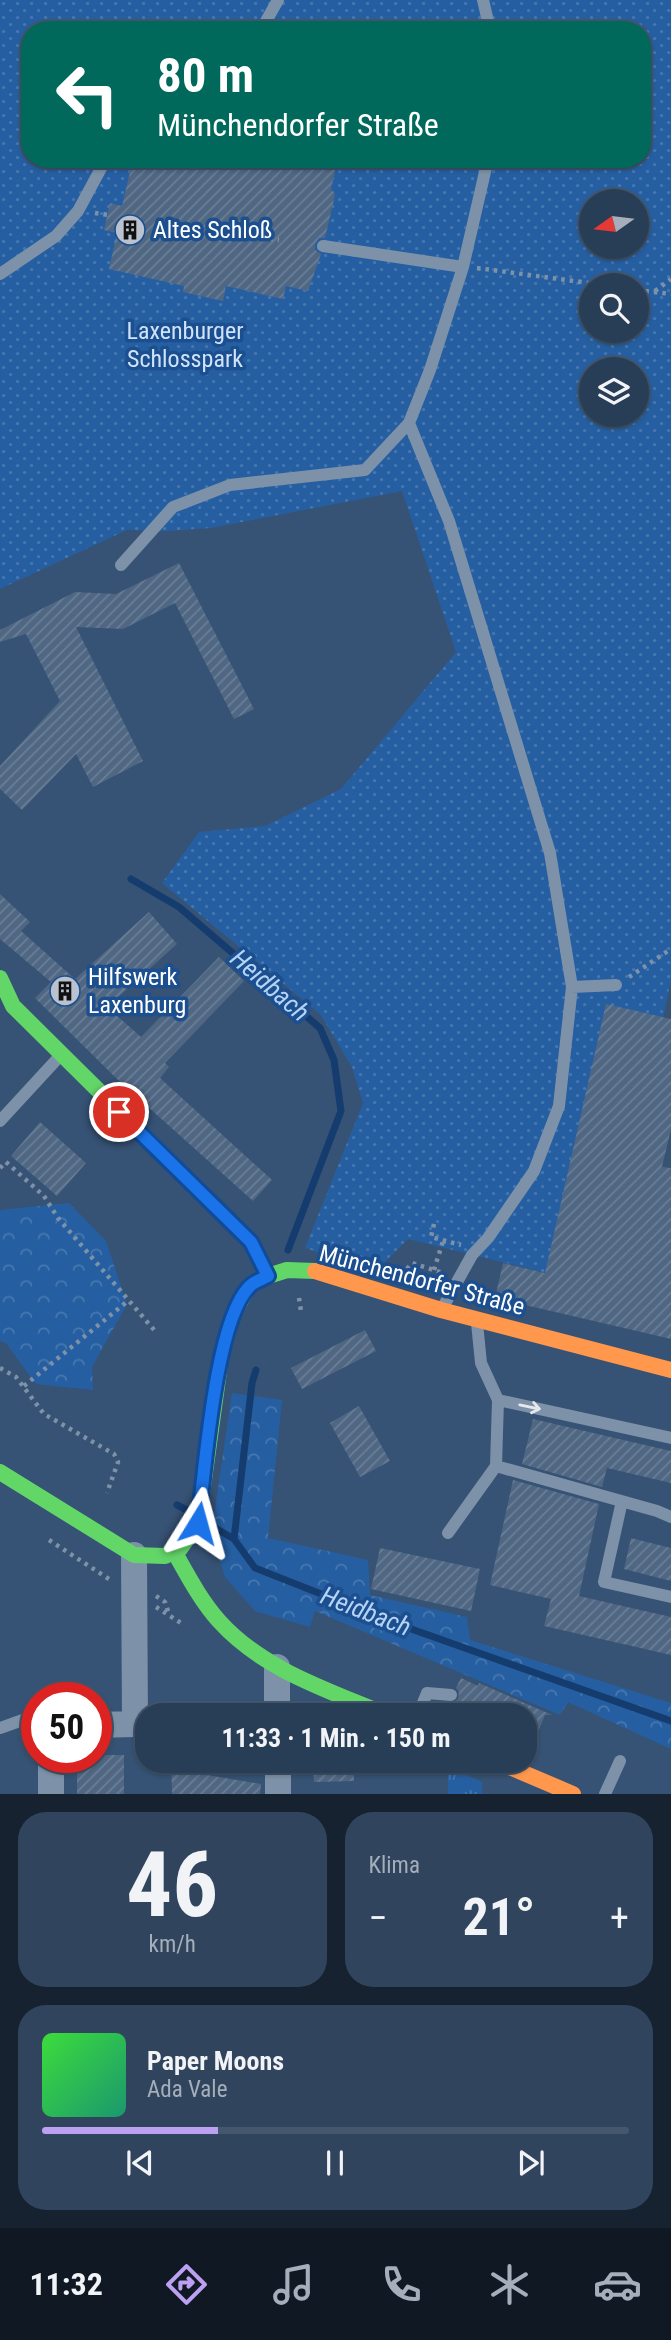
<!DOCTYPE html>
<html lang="de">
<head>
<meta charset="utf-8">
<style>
  body { margin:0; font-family:"Roboto Condensed",sans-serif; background:#30455d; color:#f1f3f6; height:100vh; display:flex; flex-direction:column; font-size:26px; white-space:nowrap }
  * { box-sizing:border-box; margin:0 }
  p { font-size:23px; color:#a5aeba }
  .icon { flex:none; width:38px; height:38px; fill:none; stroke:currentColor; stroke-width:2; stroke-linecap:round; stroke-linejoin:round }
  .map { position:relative; height:1794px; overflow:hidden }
  .sheet { display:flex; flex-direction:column; gap:18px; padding:18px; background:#162230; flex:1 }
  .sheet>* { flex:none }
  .top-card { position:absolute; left:21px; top:21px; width:630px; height:147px; border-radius:28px; box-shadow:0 2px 5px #0004,0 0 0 2px #44576d; background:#00695c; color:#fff; overflow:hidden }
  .needle { width:46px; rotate:256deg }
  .controls { position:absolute; left:579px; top:189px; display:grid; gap:14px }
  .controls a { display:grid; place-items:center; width:70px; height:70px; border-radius:50%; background:#283e57; box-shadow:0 2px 5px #0004,0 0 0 2px #44576d; font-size:35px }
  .speed { position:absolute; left:21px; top:1682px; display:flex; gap:14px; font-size:35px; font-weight:700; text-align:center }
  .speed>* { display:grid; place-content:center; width:91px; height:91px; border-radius:50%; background:#283e57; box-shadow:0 2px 5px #0004,0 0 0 2px #44576d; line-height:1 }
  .speed .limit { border:10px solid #d22; background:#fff; color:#111 }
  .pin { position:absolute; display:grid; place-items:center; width:60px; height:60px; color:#fff; margin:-30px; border:4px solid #fff; border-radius:50%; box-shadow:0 2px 7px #0007 }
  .me { position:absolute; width:77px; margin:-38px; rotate:8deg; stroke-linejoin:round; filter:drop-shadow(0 0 5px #0008) }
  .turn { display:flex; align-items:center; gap:24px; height:147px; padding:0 21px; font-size:32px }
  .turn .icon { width:91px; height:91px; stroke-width:2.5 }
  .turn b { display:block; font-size:49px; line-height:60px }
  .big { font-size:52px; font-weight:700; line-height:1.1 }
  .sheet .tile { flex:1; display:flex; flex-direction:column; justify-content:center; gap:10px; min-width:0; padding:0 24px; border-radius:28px; background:#30455d }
  .sheet .dial { align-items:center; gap:0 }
  .dial b { font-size:91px; line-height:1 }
  .song { display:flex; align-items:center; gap:21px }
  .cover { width:84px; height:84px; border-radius:10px; background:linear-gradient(135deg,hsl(120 70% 55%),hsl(160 70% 35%)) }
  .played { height:7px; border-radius:4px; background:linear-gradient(90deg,#bca0f2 30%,#44576d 30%) }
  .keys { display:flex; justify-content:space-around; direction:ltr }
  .heat { display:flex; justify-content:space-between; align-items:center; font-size:38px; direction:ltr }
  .sheet .tiles { flex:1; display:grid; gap:18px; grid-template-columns:1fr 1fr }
  .tile:last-child { grid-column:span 2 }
  .trip { position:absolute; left:135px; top:1703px; width:402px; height:70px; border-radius:28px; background:#283e57; box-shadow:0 2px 5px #0004,0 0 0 2px #44576d; font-weight:700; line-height:70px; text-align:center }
  .dock { display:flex; height:112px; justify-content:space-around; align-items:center; background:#101923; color:#a5aeba }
  .dock .icon { width:49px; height:49px }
  .dock .selected { color:#bca0f2 }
  .dock b { font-size:32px; color:#f1f3f6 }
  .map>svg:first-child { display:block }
  .grass { fill:url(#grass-tufts) }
  .forest { fill:url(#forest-crowns) }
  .park { fill:url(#park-dots); fill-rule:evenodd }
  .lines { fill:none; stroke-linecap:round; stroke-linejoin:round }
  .stream { stroke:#153c6e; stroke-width:7 }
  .building { fill:url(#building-hatch) }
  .path { stroke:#7d92a8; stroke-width:4.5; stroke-dasharray:3.5 5; stroke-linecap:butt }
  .lane { stroke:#7d92a8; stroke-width:12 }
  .street { stroke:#7d92a8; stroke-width:26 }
  .fast { stroke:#63d668; stroke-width:16 }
  .slow { stroke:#ff974d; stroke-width:16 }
  .jam { stroke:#b3261e; stroke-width:16 }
  .oneway { stroke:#e5e9ee }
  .route-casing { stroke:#114b97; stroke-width:18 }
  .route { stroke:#1a73e8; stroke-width:12 }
  .labels { text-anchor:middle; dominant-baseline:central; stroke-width:7; stroke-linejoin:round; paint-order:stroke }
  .poi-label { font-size:24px; fill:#fff; stroke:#1b4f8f; text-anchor:start }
  .park-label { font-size:24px; fill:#cfe3fa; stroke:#1b4f8f }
  .street-label { font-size:24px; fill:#fff; stroke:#1b4f8f }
  .water-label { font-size:26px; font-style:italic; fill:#b5d3f5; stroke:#1b4f8f }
</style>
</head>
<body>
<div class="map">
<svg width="671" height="1794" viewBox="0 0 671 1794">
  <defs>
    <pattern id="grass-tufts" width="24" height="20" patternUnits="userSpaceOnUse" patternTransform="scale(1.75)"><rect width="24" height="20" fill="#265fa1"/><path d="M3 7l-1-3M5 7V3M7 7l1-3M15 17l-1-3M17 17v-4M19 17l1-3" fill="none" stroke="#4777af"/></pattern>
    <pattern id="forest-crowns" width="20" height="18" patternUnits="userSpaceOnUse" patternTransform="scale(1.75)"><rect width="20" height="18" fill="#265fa1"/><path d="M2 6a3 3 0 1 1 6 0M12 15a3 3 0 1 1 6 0" fill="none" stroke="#4777af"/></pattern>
    <pattern id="park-dots" width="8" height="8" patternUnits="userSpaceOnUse" patternTransform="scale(1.75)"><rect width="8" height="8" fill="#265fa1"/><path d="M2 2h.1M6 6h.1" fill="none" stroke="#4777af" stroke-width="1.8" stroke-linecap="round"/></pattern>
    <pattern id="building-hatch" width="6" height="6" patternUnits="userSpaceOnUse" patternTransform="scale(1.75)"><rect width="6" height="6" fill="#506783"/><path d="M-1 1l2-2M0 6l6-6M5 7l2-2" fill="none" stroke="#6a7e96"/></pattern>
  </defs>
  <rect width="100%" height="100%" fill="#365274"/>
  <!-- grass -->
  <path class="grass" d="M448,1767L482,1782V1794H448Z"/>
  <!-- forest -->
  <path class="forest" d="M69,1203L106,1241L127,1304L92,1367L93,1390L36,1384L6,1343L0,1341V1210Z
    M232,1393L282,1400L268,1538L368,1560L370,1595L467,1617L470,1640L671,1703V1749L568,1702L560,1715L315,1611L310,1627L255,1611L225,1577L213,1538L214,1516Z"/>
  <!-- park -->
  <path class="park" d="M0,0H671V980L663,1018L547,1273L408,1239L376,1271L305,1248L363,1103L352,1067L320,1014L162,883L199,832L265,826L341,789L456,652L402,491L211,528L166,531L127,530L0,589ZM30,30H642V159H30ZM592,201H637V247H592ZM592,285H637V331H592ZM592,369H637V415H592Z"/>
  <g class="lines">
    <!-- stream -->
    <path class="stream" d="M131,879L179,907L320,1028L334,1060L341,1111L288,1250
      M256,1370L252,1383L234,1539L255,1568L400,1625L671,1721
      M177,1505L187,1510
      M217,1529L234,1539"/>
  </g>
  <!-- building -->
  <path class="building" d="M133,159H302L336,167L331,189L335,195L325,238H319L315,244V250L321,254L308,291L286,286L283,299L226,286L223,301L183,292L184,286L109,269L117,233L104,230L110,203L122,206Z
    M179,563L254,709L234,719L175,603L123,629L76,627L143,761L93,787L76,754L22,810L0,789V766L60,701L26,634L0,642V630L75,592L116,594Z
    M0,894L30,922L21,931L75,979L149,912L177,944L107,1007L141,1037L219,957L244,981L165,1063L169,1067L160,1078L272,1180L253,1201L119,1081L35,998L51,982L0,939Z
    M606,1004L671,1019V1129L662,1167L671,1168V1339L495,1298L503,1263L545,1273Z
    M40,1122L86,1163L57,1196L11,1156Z
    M365,1330L376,1351L302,1389L291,1368Z
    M359,1406L390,1461L360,1477L330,1423Z
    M533,1419L671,1451V1483L607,1468L602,1487L522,1464Z
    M513,1480L599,1504L579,1596L671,1617V1655L544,1626L551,1599L490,1585Z
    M631,1538L671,1548V1581L624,1569Z
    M380,1548L480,1569L471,1611L371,1589Z
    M461,1678L478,1686L479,1683L552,1715H545L529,1753L525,1751V1715H466L448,1707L450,1704L458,1699L459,1692L456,1688Z
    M96,1755H124V1794H77V1757H96Z
    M171,1760H206L207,1775L261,1784L260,1794H172Z
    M313,1760H353L354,1781L314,1782Z"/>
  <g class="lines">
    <!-- path -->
    <path class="path" d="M95,213L108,215
      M156,222L185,226
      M219,231L279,240
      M477,268L604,285
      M637,290L671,294
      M655,291L671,279
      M629,977L671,949
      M0,1168L6,1162L44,1196L58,1218L155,1331
      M434,1224L431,1237L461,1245
      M407,1269L412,1263L443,1273
      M434,1270L443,1241
      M299,1298L301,1311
      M0,1368L16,1377L44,1414L114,1454L118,1462L107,1493
      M24,1386L129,1300
      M49,1540L112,1581
      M156,1596L165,1602L169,1614
      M156,1607L181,1623
      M441,1760L468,1772"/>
    <!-- lane -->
    <path class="lane" d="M483,0L490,30
      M261,30L278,0
      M323,246L463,267
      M0,274L56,236L78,211L106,159
      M121,565L173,507L230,485L365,470L409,423
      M572,987L616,985
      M0,1121L59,1057
      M443,1307L472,1255L488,1238L534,1171L559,1106L572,987L550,853L449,521L409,423L430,370L463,267L488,159
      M477,1323L481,1363L498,1400L671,1438
      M496,1466L657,1511L671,1517
      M622,1501L604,1582L671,1597
      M448,1533L496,1466L498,1400
      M418,1715L427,1693L451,1695
      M0,1728L31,1717L37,1720
      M29,1739L37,1735
      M605,1794L620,1761"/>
    <!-- street -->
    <path class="street" d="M277,1667V1715
      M96,1725L135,1724L134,1555
      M278,1760V1794
      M51,1794V1757"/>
    <!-- fast -->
    <path class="fast" d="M0,978L13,1006L203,1194
      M0,1472L134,1555L165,1556L180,1549L198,1523L221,1357L233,1314L249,1286L268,1276L287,1270L315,1271
      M175,1553C188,1576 201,1601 219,1621C263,1670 328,1690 387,1715"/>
    <!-- slow -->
    <path class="slow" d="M315,1271L441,1310L671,1370
      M493,1760L573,1794"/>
    <!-- jam -->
    <path class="jam" d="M203,1194L251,1242L268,1276"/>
  </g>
  <!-- one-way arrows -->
  <defs><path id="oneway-shaft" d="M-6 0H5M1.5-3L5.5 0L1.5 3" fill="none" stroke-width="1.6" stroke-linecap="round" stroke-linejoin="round" transform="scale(1.75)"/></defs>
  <use class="oneway" href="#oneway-shaft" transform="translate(530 1407) rotate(12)"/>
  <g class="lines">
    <!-- route casing -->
    <g class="route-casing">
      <path id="route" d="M119,1112L251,1242L268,1276C262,1279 253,1282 249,1287C215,1322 205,1470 198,1523"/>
    </g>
    <!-- route -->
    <use href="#route" class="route"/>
  </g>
  <!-- icons -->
  <defs>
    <g id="building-disc" transform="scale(1.575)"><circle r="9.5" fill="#b9c2ce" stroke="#1b4f8f"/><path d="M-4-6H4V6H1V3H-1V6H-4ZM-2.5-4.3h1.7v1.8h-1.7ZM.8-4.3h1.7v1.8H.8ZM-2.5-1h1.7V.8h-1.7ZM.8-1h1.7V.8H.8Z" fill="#111"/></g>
  </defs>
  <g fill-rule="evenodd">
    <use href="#building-disc" x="130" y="230"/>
    <use href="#building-disc" x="65" y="991"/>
  </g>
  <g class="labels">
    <!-- poi labels -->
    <g class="poi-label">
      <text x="153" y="230">Altes Schloß</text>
      <text x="88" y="977">Hilfswerk<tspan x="88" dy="28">Laxenburg</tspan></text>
    </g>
    <!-- park labels -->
    <g class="park-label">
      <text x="185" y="331">Laxenburger<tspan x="185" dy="28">Schlosspark</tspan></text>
    </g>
    <!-- street labels -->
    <g class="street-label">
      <text transform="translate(422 1280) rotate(15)">Münchendorfer Straße</text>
    </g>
    <!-- water labels -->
    <g class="water-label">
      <text transform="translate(270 985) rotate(41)">Heidbach</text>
      <text transform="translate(366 1611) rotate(21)">Heidbach</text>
    </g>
  </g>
</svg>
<div class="controls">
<a><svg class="needle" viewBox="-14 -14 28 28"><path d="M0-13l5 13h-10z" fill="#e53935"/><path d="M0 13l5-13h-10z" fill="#a5aeba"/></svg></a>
<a><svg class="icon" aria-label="search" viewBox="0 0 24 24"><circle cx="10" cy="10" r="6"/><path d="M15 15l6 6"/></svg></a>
<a><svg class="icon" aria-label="layers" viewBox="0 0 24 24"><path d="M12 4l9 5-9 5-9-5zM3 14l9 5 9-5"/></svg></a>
</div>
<div class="speed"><div class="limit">50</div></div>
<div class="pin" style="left:119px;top:1112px;background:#d93025"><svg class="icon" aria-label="arrive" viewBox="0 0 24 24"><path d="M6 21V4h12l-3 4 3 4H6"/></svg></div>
<svg class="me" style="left:198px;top:1523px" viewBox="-20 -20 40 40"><path d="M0-17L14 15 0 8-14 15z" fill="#1a73e8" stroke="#fff" stroke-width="4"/></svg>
<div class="trip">11:33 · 1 Min. · 150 m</div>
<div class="top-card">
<div class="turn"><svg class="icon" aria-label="left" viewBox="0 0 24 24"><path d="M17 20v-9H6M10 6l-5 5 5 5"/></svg><div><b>80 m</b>Münchendorfer Straße</div></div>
</div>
</div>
<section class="sheet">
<div class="tiles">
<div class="tile dial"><b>46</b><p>km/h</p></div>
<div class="tile"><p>Klima</p>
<div class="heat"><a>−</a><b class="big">21°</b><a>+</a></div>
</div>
<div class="tile">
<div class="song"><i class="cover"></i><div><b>Paper Moons</b><p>Ada Vale</p></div></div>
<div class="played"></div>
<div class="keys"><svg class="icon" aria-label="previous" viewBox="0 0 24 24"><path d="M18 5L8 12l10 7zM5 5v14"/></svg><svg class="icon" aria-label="pause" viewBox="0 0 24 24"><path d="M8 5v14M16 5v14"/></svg><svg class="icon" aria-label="next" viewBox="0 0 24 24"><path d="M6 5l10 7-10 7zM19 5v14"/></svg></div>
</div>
</div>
</section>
<nav class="dock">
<b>11:32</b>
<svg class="icon selected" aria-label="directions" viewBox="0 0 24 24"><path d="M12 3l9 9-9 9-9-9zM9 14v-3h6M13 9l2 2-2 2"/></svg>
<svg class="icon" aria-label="music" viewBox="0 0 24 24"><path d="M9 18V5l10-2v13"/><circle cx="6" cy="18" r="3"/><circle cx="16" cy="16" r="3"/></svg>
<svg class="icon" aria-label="phone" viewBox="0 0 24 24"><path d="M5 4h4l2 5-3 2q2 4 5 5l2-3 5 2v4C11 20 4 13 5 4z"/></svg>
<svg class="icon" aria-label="climate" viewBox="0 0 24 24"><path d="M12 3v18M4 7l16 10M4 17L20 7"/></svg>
<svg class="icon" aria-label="car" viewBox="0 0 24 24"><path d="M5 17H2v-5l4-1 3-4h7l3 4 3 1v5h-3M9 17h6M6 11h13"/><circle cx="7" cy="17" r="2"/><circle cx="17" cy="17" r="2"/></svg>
</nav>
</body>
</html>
